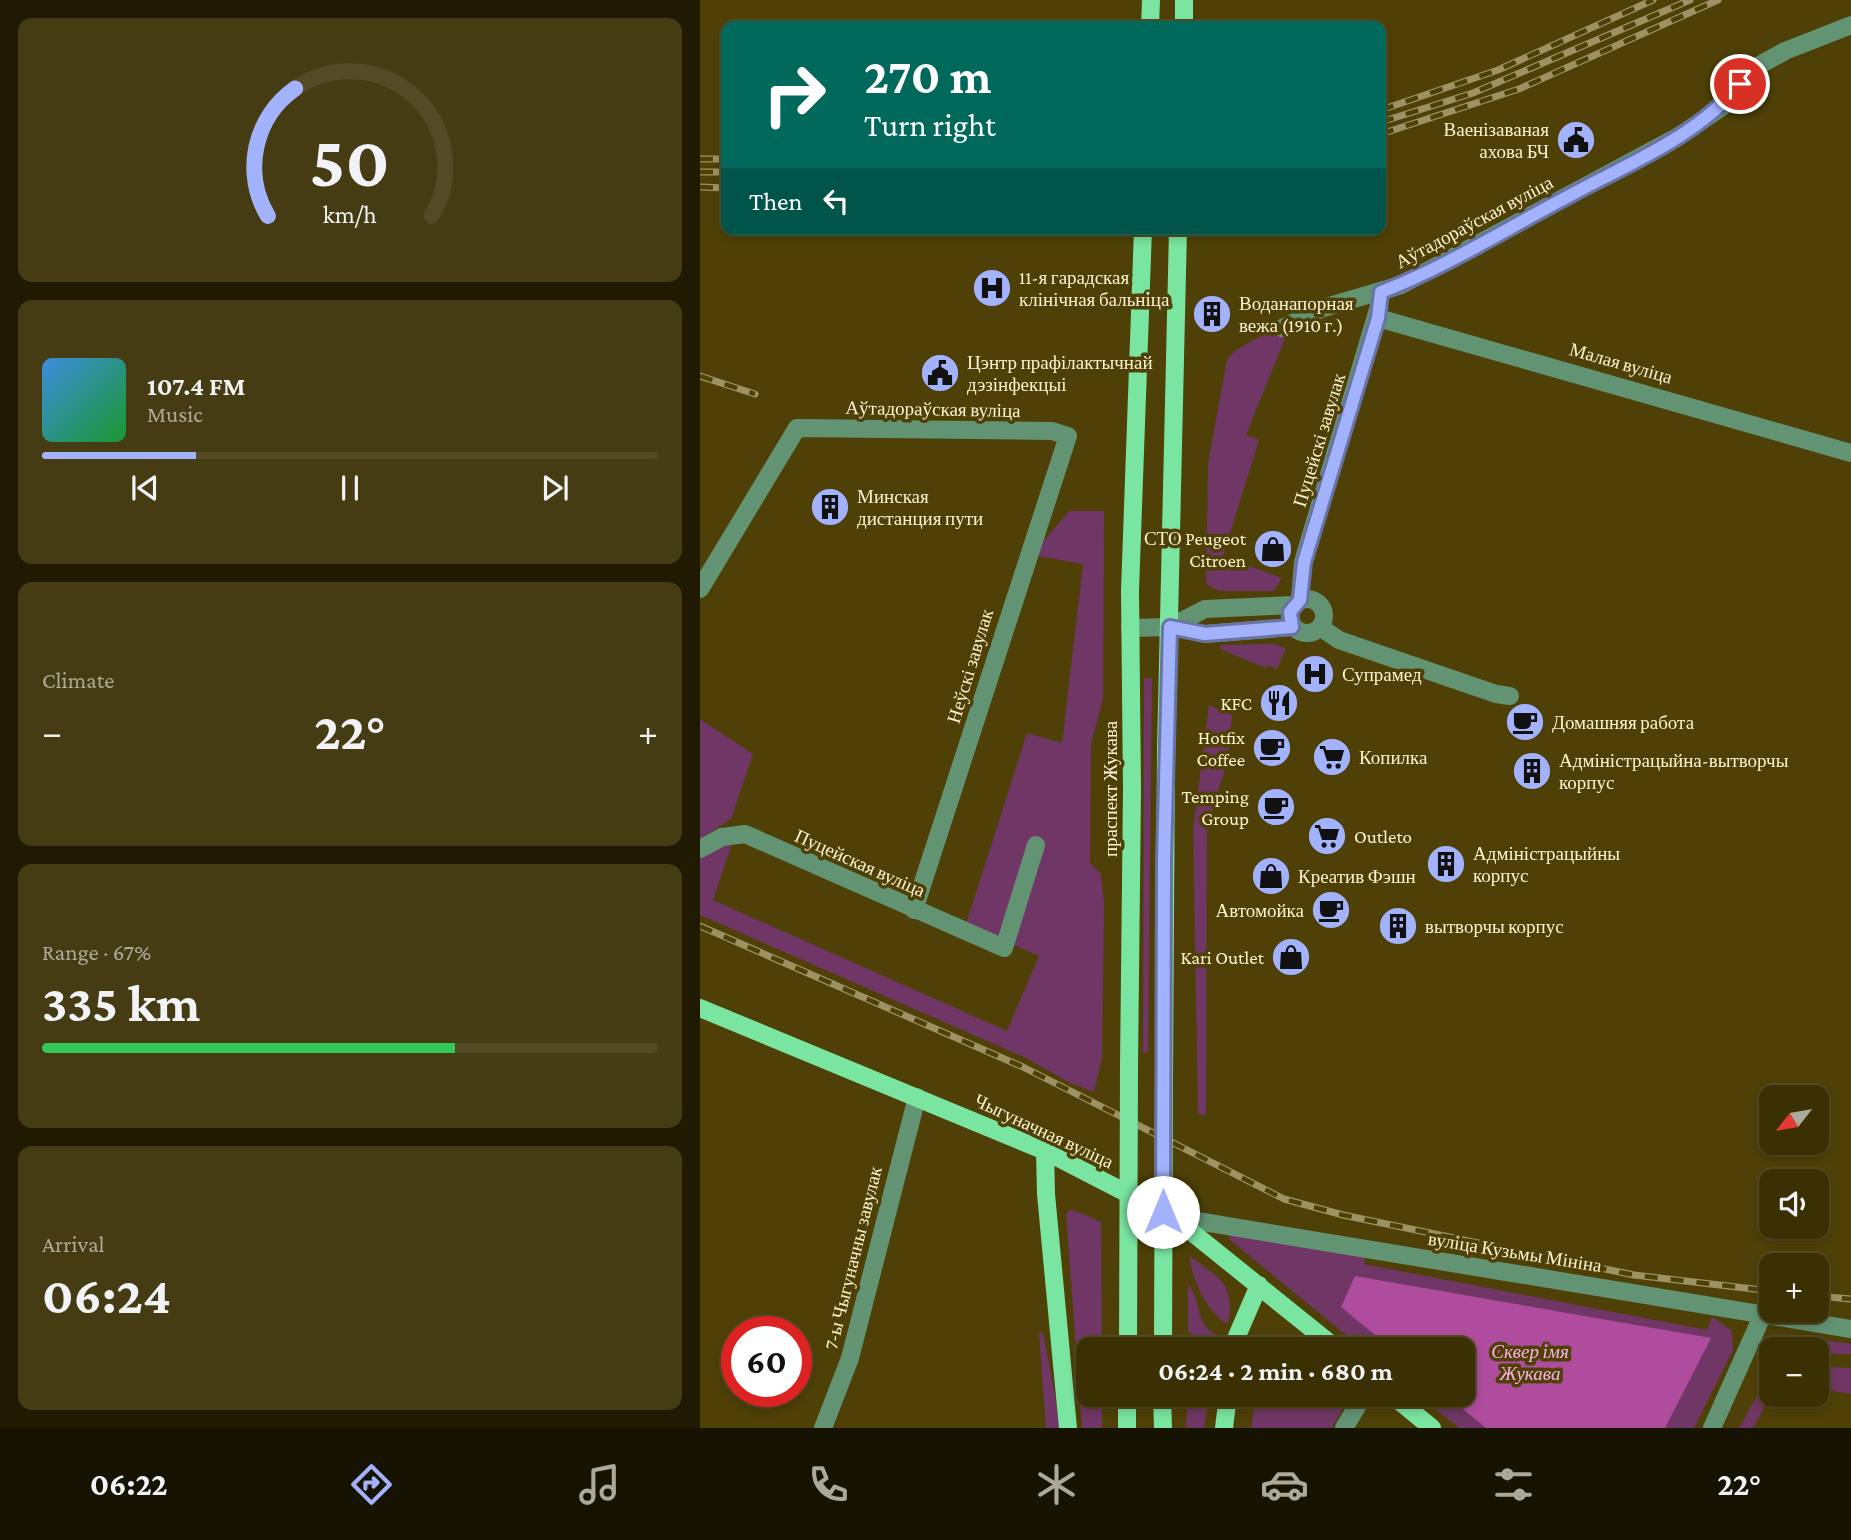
<!DOCTYPE html>
<html lang="en">
<head>
<meta charset="utf-8">
<style>
  body { margin:0; font-family:"Crimson Pro",serif; background:#453c13; color:#f1f3f6; height:100vh; display:flex; flex-direction:column; font-size:26px; white-space:nowrap }
  * { box-sizing:border-box; margin:0 }
  p { font-size:23px; color:#aba99a }
  .icon { flex:none; width:38px; height:38px; fill:none; stroke:currentColor; stroke-width:2; stroke-linecap:round; stroke-linejoin:round }
  .map { position:relative; flex:1; overflow:hidden }
  .side { display:flex; flex-direction:column; gap:18px; padding:18px; background:#201a02; width:700px }
  .side>* { flex:none }
  .guide { position:absolute; left:21px; top:21px; width:665px; height:214px; border-radius:14px; box-shadow:0 4px 10px #0003,0 0 0 2px #544b26; background:#00695c; color:#fff; overflow:hidden }
  .needle { width:46px; rotate:239deg }
  .fabs { position:absolute; left:1059px; top:1085px; display:grid; gap:14px }
  .fabs a { display:grid; place-items:center; width:70px; height:70px; border-radius:14px; background:#3a3004; box-shadow:0 4px 10px #0003,0 0 0 2px #544b26; font-size:35px }
  .speed { position:absolute; left:21px; top:1316px; display:flex; gap:14px; font-size:35px; font-weight:700; text-align:center }
  .speed>* { display:grid; place-content:center; width:91px; height:91px; border-radius:50%; background:#3a3004; box-shadow:0 4px 10px #0003,0 0 0 2px #544b26; line-height:1 }
  .speed .limit { border:10px solid #d22; background:#fff; color:#111 }
  .pin { position:absolute; display:grid; place-items:center; width:60px; height:60px; color:#fff; margin:-30px; border:4px solid #fff; border-radius:50%; box-shadow:0 2px 7px #0007 }
  .me { position:absolute; width:77px; margin:-38px; rotate:0deg; stroke-linejoin:round; filter:drop-shadow(0 0 5px #0008) }
  .turn { display:flex; align-items:center; gap:24px; height:147px; padding:0 28px; font-size:32px }
  .turn .icon { width:91px; height:91px; stroke-width:2.5 }
  .turn b { display:block; font-size:49px; line-height:60px }
  .then { display:flex; align-items:center; height:66px; padding:0 28px; background:#0003; gap:14px; font-size:26px }
  .big { font-size:52px; font-weight:700; line-height:1.1 }
  .side .card { flex:1; display:flex; flex-direction:column; justify-content:center; gap:10px; min-width:0; padding:0 24px; border-radius:14px; background:#453c13 }
  .side .dial { align-items:center; gap:0 }
  .dial svg { height:182px; overflow:visible; fill:none; stroke:#544b26; stroke-width:7; stroke-linecap:round; text-anchor:middle }
  .dial text { fill:#f1f3f6; stroke:none }
  .song { display:flex; align-items:center; gap:21px }
  .cover { width:84px; height:84px; border-radius:10px; background:linear-gradient(135deg,hsl(210 70% 55%),hsl(130 70% 35%)) }
  .played { height:7px; border-radius:4px; background:linear-gradient(90deg,#a2b2fd 25%,#544b26 25%) }
  .keys { display:flex; justify-content:space-around; direction:ltr }
  .heat { display:flex; justify-content:space-between; align-items:center; font-size:38px; direction:ltr }
  .charge { height:10px; border-radius:5px; background:linear-gradient(90deg,#34c759 67%,#544b26 0) }
  .trip { position:absolute; left:376px; top:1337px; width:399px; height:70px; border-radius:14px; background:#3a3004; box-shadow:0 4px 10px #0003,0 0 0 2px #544b26; font-weight:700; line-height:70px; text-align:center }
  .tabs { display:flex; height:112px; justify-content:space-around; align-items:center; background:#171302; color:#aba99a }
  .tabs .icon { width:49px; height:49px }
  .tabs .active { color:#a2b2fd }
  .tabs b { font-size:32px; color:#f1f3f6 }
  main { display:flex; flex:1; min-height:0 }
  .map>svg:first-child { display:block }
  .green { fill:#703665 }
  .forest { fill:#af4c9e }
  .lines { fill:none; stroke-linecap:round; stroke-linejoin:round }
  .minor { stroke:#629473; stroke-width:18 }
  .major { stroke:#7ae5a1; stroke-width:18 }
  .rail-casing { stroke:#9d9263; stroke-width:7 }
  .rail { stroke:#4e4006; stroke-width:4.5; stroke-dasharray:13; stroke-linecap:butt }
  .major-bridge { stroke:#7ae5a1; stroke-width:18 }
  .route-casing { stroke:#6974a4; stroke-width:18 }
  .route { stroke:#a2b2fd; stroke-width:12 }
  .labels { text-anchor:middle; dominant-baseline:central; stroke-width:7; stroke-linejoin:round; paint-order:stroke }
  .poi-label { font-size:19px; fill:#fbf2d0; stroke:#4e4006; text-anchor:start }
  .street-label { font-size:19px; fill:#fbf2d0; stroke:#4e4006 }
  .park-label { font-size:19px; font-style:italic; fill:#fdb2ed; stroke:#4e4006 }
</style>
</head>
<body>
<main>
<section class="side">
<div class="card dial"><svg viewBox="0 0 100 80">
<path d="M14 69A42 42 0 1 1 86 69"/>
<path d="M14 69A42 42 0 0 1 26 13" stroke="#a2b2fd"/>
<text x="50" y="56" font-size="32" font-weight="700">50</text>
<text x="50" y="72" font-size="11">km/h</text>
</svg></div>
<div class="card">
<div class="song"><i class="cover"></i><div><b>107.4 FM</b><p>Music</p></div></div>
<div class="played"></div>
<div class="keys"><svg class="icon" aria-label="previous" viewBox="0 0 24 24"><path d="M18 5L8 12l10 7zM5 5v14"/></svg><svg class="icon" aria-label="pause" viewBox="0 0 24 24"><path d="M8 5v14M16 5v14"/></svg><svg class="icon" aria-label="next" viewBox="0 0 24 24"><path d="M6 5l10 7-10 7zM19 5v14"/></svg></div>
</div>
<div class="card"><p>Climate</p>
<div class="heat"><a>−</a><b class="big">22°</b><a>+</a></div>
</div>
<div class="card"><p>Range · 67%</p><b class="big">335 km</b><div class="charge"></div></div>
<div class="card"><p>Arrival</p><b class="big">06:24</b></div>
</section>
<div class="map">
<svg width="1151" height="1428" viewBox="0 0 1151 1428">
  <rect width="100%" height="100%" fill="#4e4006"/>
  <!-- green -->
  <path class="green" d="M574,329L586,336L546,435L559,440L523,556L582,578L574,591H519L506,584L508,464L527,359L536,350Z
    M369,511H404L403,699L391,744L390,863L401,874L404,904L402,1058L394,1092L370,1083L326,1058L0,915V856L34,838L13,900L307,1031L339,956L266,924L327,733L362,743L383,564L332,555Z
    M573,644L586,648L577,669L567,665L566,668L520,649V645Z
    M444,678H452L448,1053H443Z
    M509,705L532,715L528,760L507,825L506,1115L498,1114L493,829Z
    M0,719L53,754L31,819L0,839Z
    M371,1209L401,1222L402,1349H388V1395H402V1428H382L366,1214Z
    M531,1234L665,1255L664,1264L1007,1330L1012,1317L1032,1331L1033,1350L994,1428H759L718,1395H763V1349H663L529,1239Z
    M490,1256C520,1280 535,1282 528,1324C509,1316 490,1277 490,1256Z
    M488,1284C505,1306 491,1322 521,1338L518,1349H505L488,1331Z
    M343,1332L361,1428H346L339,1334Z
    M1088,1335L1151,1344V1354H1124L1117,1353L1116,1349H1071V1355L1065,1356L1058,1351L1077,1337Z
    M1117,1366L1151,1368V1394L1117,1388Z
    M1071,1371V1395L1053,1428H1039Z
    M488,1395H509L504,1428H486Z
    M556,1395H643L648,1399L632,1428H551Z"/>
  <!-- forest -->
  <path class="forest" d="M655,1276L1011,1338L965,1428H786L746,1395H763V1349H692L641,1307Z"/>
  <g class="lines">
    <!-- minor -->
    <path class="minor" d="M678,318L1151,453
      M582,328L623,308L701,285L774,246L979,136L1022,107L1056,67L1085,51L1151,25
      M0,589L97,428L352,431L368,436L214,910
      M590 616a17 17 0 1 1 34 0a17 17 0 1 1-34 0Z
      M600,600L603,562L679,306
      M470,627L505,609L593,605
      M620,627L639,640L796,694L810,696
      M430,628L470,627L505,634L592,627
      M0,849L22,837L45,834L304,948L336,845
      M473,1217L1151,1329
      M123,1428L150,1358L217,1097
      M644,1428L664,1395
      M1012,1428L1063,1314"/>
    <!-- major -->
    <path class="major" d="M450,26L451,0
      M484,26V0
      M0,1008L345,1151L473,1217L637,1349
      M429,1067L432,790L430,591L443,229
      M464,1076L466,750L478,229
      M345,1151L346,1194L368,1428
      M535,1349L537,1336L559,1285
      M462,1395L463,1428
      M692,1395L732,1428
      M427,1428V1395
      M524,1428L528,1395"/>
    <!-- rail casing -->
    <g class="rail-casing">
      <path id="rail" d="M681,110L798,70L953,0
        M681,122L773,93L990,0
        M681,134L819,89L1018,0
        M0,159H26
        M0,172H26
        M0,187L26,188
        M0,376L55,394
        M0,926L323,1067L584,1199L643,1215L934,1275L1071,1291
        M1116,1296L1151,1299"/>
    </g>
    <!-- rail -->
    <use href="#rail" class="rail"/>
    <!-- major-bridge -->
    <path class="major-bridge" d="M428,1349L429,1067
      M463,1349L464,1076"/>
  </g>
  <g class="lines">
    <!-- route casing -->
    <g class="route-casing">
      <path id="route" d="M463,1212L464,860L470,627L505,634L592,627L590,612L600,600L604,562L678,318L681,292C746,267 806,229 867,197C927,164 996,138 1040,84"/>
    </g>
    <!-- route -->
    <use href="#route" class="route"/>
  </g>
  <!-- icons -->
  <defs>
    <g id="civic-disc" transform="scale(2.0125)"><circle r="9.5" fill="#a2b2fd" stroke="#4e4006"/><path d="M-.6-6.5H3V-4.5H.6V-3L4-1V1h2V6H-6V1h2V-1L-.6-3ZM-1.2 2.5V6h2.4V2.5Z" fill="#111"/></g>
    <g id="hospital-disc" transform="scale(2.0125)"><circle r="9.5" fill="#a2b2fd" stroke="#4e4006"/><path d="M-5-5h3v3.5h4V-5h3V5h-3V1.5h-4V5h-3Z" fill="#111"/></g>
    <g id="building-disc" transform="scale(2.0125)"><circle r="9.5" fill="#a2b2fd" stroke="#4e4006"/><path d="M-4-6H4V6H1V3H-1V6H-4ZM-2.5-4.3h1.7v1.8h-1.7ZM.8-4.3h1.7v1.8H.8ZM-2.5-1h1.7V.8h-1.7ZM.8-1h1.7V.8H.8Z" fill="#111"/></g>
    <g id="shop-disc" transform="scale(2.0125)"><circle r="9.5" fill="#a2b2fd" stroke="#4e4006"/><path d="M-5-2.5h2.3a2.7 3.5 0 0 1 5.4 0H5L5.5 6h-11ZM-1.5-2.5h3a1.5 2.3 0 0 0-3 0Z" fill="#111"/></g>
    <g id="restaurant-disc" transform="scale(2.0125)"><circle r="9.5" fill="#a2b2fd" stroke="#4e4006"/><path d="M-5-6h1v4h1v-4h1v4h1v-4h1v5L-1.5 .5V6h-2V.5L-5-1ZM5-6V6H3V1.5H1.5Q1.5-4 5-6Z" fill="#111"/></g>
    <g id="cafe-disc" transform="scale(2.0125)"><circle r="9.5" fill="#a2b2fd" stroke="#4e4006"/><path d="M-5.5-4.5H6V0H3Q3 3.5 0 3.5H-2.5Q-5.5 3.5-5.5 0ZM3-3.2v2h1.7v-2ZM-6 4.5H4V6H-6Z" fill="#111"/></g>
    <g id="supermarket-disc" transform="scale(2.0125)"><circle r="9.5" fill="#a2b2fd" stroke="#4e4006"/><path d="M-6-5.5h2.5l.6 2H6L4.5 2H-2.5L-4.4-4H-6ZM-1.5 3.2a1.3 1.3 0 1 0 .1 0ZM3 3.2a1.3 1.3 0 1 0 .1 0Z" fill="#111"/></g>
  </defs>
  <g fill-rule="evenodd">
    <use href="#civic-disc" x="876" y="140"/>
    <use href="#hospital-disc" x="292" y="288"/>
    <use href="#building-disc" x="512" y="314"/>
    <use href="#civic-disc" x="240" y="373"/>
    <use href="#building-disc" x="130" y="507"/>
    <use href="#shop-disc" x="573" y="549"/>
    <use href="#hospital-disc" x="615" y="674"/>
    <use href="#restaurant-disc" x="579" y="703"/>
    <use href="#cafe-disc" x="825" y="722"/>
    <use href="#cafe-disc" x="572" y="748"/>
    <use href="#supermarket-disc" x="632" y="757"/>
    <use href="#building-disc" x="832" y="771"/>
    <use href="#cafe-disc" x="576" y="807"/>
    <use href="#supermarket-disc" x="627" y="836"/>
    <use href="#building-disc" x="746" y="864"/>
    <use href="#shop-disc" x="571" y="876"/>
    <use href="#cafe-disc" x="631" y="910"/>
    <use href="#building-disc" x="698" y="926"/>
    <use href="#shop-disc" x="591" y="957"/>
  </g>
  <g class="labels">
    <!-- poi labels -->
    <g class="poi-label">
      <text x="849" y="129" text-anchor="end">Ваенізаваная<tspan x="849" dy="22">ахова БЧ</tspan></text>
      <text x="319" y="277">11-я гарадская<tspan x="319" dy="22">клінічная бальніца</tspan></text>
      <text x="539" y="303">Воданапорная<tspan x="539" dy="22">вежа (1910 г.)</tspan></text>
      <text x="267" y="362">Цэнтр прафілактычнай<tspan x="267" dy="22">дэзінфекцыі</tspan></text>
      <text x="157" y="496">Минская<tspan x="157" dy="22">дистанция пути</tspan></text>
      <text x="546" y="538" text-anchor="end">СТО Peugeot<tspan x="546" dy="22">Citroen</tspan></text>
      <text x="642" y="674">Супрамед</text>
      <text x="552" y="703" text-anchor="end">KFC</text>
      <text x="852" y="722">Домашняя работа</text>
      <text x="545" y="737" text-anchor="end">Hotfix<tspan x="545" dy="22">Coffee</tspan></text>
      <text x="659" y="757">Копилка</text>
      <text x="859" y="760">Адміністрацыйна-вытворчы<tspan x="859" dy="22">корпус</tspan></text>
      <text x="549" y="796" text-anchor="end">Temping<tspan x="549" dy="22">Group</tspan></text>
      <text x="654" y="836">Outleto</text>
      <text x="773" y="853">Адміністрацыйны<tspan x="773" dy="22">корпус</tspan></text>
      <text x="598" y="876">Креатив Фэшн</text>
      <text x="604" y="910" text-anchor="end">Автомойка</text>
      <text x="725" y="926">вытворчы корпус</text>
      <text x="564" y="957" text-anchor="end">Kari Outlet</text>
    </g>
    <!-- street labels -->
    <g class="street-label">
      <text transform="translate(774 222) rotate(-28)">Аўтадораўская вуліца</text>
      <text transform="translate(921 363) rotate(16)">Малая вуліца</text>
      <text transform="translate(233 409) rotate(1)">Аўтадораўская вуліца</text>
      <text transform="translate(619 440) rotate(-73)">Пуцейскі завулак</text>
      <text transform="translate(270 666) rotate(-73)">Неўскі завулак</text>
      <text transform="translate(410 789) rotate(-90)">праспект Жукава</text>
      <text transform="translate(160 863) rotate(24)">Пуцейская вуліца</text>
      <text transform="translate(344 1131) rotate(25)">Чыгуначная вуліца</text>
      <text transform="translate(815 1252) rotate(9)">вуліца Кузьмы Мініна</text>
      <text transform="translate(153 1258) rotate(-76)">7-ы Чыгуначны завулак</text>
    </g>
    <!-- park labels -->
    <g class="park-label">
      <text x="830" y="1351">Сквер імя<tspan x="830" dy="22">Жукава</tspan></text>
    </g>
  </g>
</svg>
<div class="fabs">
<a><svg class="needle" viewBox="-14 -14 28 28"><path d="M0-13l5 13h-10z" fill="#e53935"/><path d="M0 13l5-13h-10z" fill="#aba99a"/></svg></a>
<a><svg class="icon" aria-label="sound" viewBox="0 0 24 24"><path d="M4 9h4l5-4v14l-5-4H4zM17 9q2 3 0 6"/></svg></a>
<a>+</a>
<a>−</a>
</div>
<div class="speed"><div class="limit">60</div></div>
<div class="pin" style="left:1040px;top:84px;background:#d93025"><svg class="icon" aria-label="arrive" viewBox="0 0 24 24"><path d="M6 21V4h12l-3 4 3 4H6"/></svg></div>
<svg class="me" style="left:463px;top:1212px" viewBox="-20 -20 40 40"><circle r="19" fill="#fff"/><path d="M0-13L10 11 0 6-10 11z" fill="#a2b2fd"/></svg>
<div class="trip">06:24 · 2 min · 680 m</div>
<div class="guide">
<div class="turn"><svg class="icon" aria-label="right" viewBox="0 0 24 24"><path d="M7 20v-9h11M14 6l5 5-5 5"/></svg><div><b>270 m</b>Turn right</div></div>
<div class="then">Then<svg class="icon" aria-label="left" viewBox="0 0 24 24"><path d="M17 20v-9H6M10 6l-5 5 5 5"/></svg></div>
</div>
</div>
</main>
<nav class="tabs">
<b>06:22</b>
<svg class="icon active" aria-label="directions" viewBox="0 0 24 24"><path d="M12 3l9 9-9 9-9-9zM9 14v-3h6M13 9l2 2-2 2"/></svg>
<svg class="icon" aria-label="music" viewBox="0 0 24 24"><path d="M9 18V5l10-2v13"/><circle cx="6" cy="18" r="3"/><circle cx="16" cy="16" r="3"/></svg>
<svg class="icon" aria-label="phone" viewBox="0 0 24 24"><path d="M5 4h4l2 5-3 2q2 4 5 5l2-3 5 2v4C11 20 4 13 5 4z"/></svg>
<svg class="icon" aria-label="climate" viewBox="0 0 24 24"><path d="M12 3v18M4 7l16 10M4 17L20 7"/></svg>
<svg class="icon" aria-label="car" viewBox="0 0 24 24"><path d="M5 17H2v-5l4-1 3-4h7l3 4 3 1v5h-3M9 17h6M6 11h13"/><circle cx="7" cy="17" r="2"/><circle cx="17" cy="17" r="2"/></svg>
<svg class="icon" aria-label="filters" viewBox="0 0 24 24"><path d="M4 7h16M4 17h16"/><circle cx="9" cy="7" r="2"/><circle cx="15" cy="17" r="2"/></svg>
<b>22°</b>
</nav>
</body>
</html>
